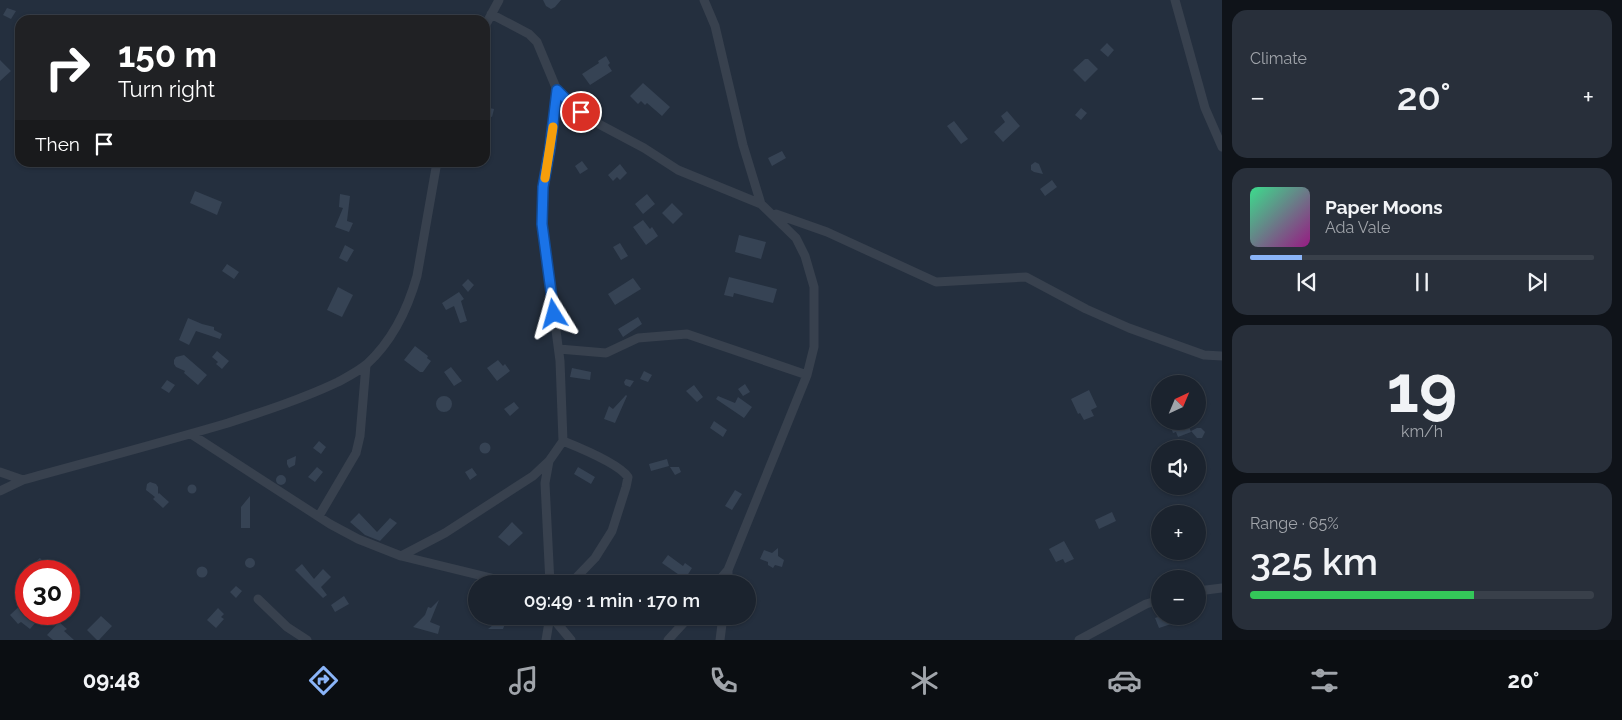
<!DOCTYPE html>
<html lang="en">
<head>
<meta charset="utf-8">
<style>
  body { margin:0; font-family:Raleway,sans-serif; background:#282f3a; color:#f1f3f6; height:100vh; display:flex; flex-direction:column; font-size:19px; white-space:nowrap }
  * { box-sizing:border-box; margin:0 }
  p { font-size:16px; color:#a0a4aa }
  .icon { flex:none; width:28px; height:28px; fill:none; stroke:currentColor; stroke-width:2; stroke-linecap:round; stroke-linejoin:round }
  .map { position:relative; flex:1; overflow:hidden }
  .panel { display:flex; flex-direction:column; gap:10px; padding:10px; background:#0f1319; width:400px }
  .panel>* { flex:none }
  .banner { position:absolute; left:15px; top:15px; width:475px; height:152px; border-radius:15px; box-shadow:0 1px 4px #0004,0 0 0 1px #39404a; background:#202124; color:#fff; overflow:hidden }
  .needle { width:32px; rotate:44deg }
  .buttons { position:absolute; left:1151px; top:375px; display:grid; gap:10px }
  .buttons a { display:grid; place-items:center; width:55px; height:55px; border-radius:50%; background:#1b232e; box-shadow:0 1px 4px #0004,0 0 0 1px #39404a; font-size:25px }
  .speed { position:absolute; left:15px; top:560px; display:flex; gap:10px; font-size:25px; font-weight:700; text-align:center }
  .speed>* { display:grid; place-content:center; width:65px; height:65px; border-radius:50%; background:#1b232e; box-shadow:0 1px 4px #0004,0 0 0 1px #39404a; line-height:1 }
  .speed .limit { border:8px solid #d22; background:#fff; color:#111 }
  .pin { position:absolute; display:grid; place-items:center; width:42px; height:42px; color:#fff; margin:-21px; border:2px solid #fff; border-radius:50%; box-shadow:0 1px 5px #0007 }
  .me { position:absolute; width:55px; margin:-28px; rotate:352deg; stroke-linejoin:round; filter:drop-shadow(0 0 4px #0008) }
  .turn { display:flex; align-items:center; gap:18px; height:105px; padding:0 20px; font-size:22px }
  .turn .icon { width:65px; height:65px; stroke-width:2.5 }
  .turn b { display:block; font-size:35px; line-height:42px }
  .then { display:flex; align-items:center; height:48px; padding:0 20px; background:#0003; gap:10px; font-size:19px }
  .big { font-size:38px; font-weight:600; line-height:1.1 }
  .panel .card { flex:1; display:flex; flex-direction:column; justify-content:center; gap:8px; min-width:0; padding:0 18px; border-radius:15px; background:#282f3a }
  .panel .dial { align-items:center; gap:0 }
  .dial b { font-size:65px; line-height:1 }
  .song { display:flex; align-items:center; gap:15px }
  .cover { width:60px; height:60px; border-radius:8px; background:linear-gradient(135deg,hsl(150 70% 55%),hsl(310 70% 35%)) }
  .played { height:5px; border-radius:2px; background:linear-gradient(90deg,#8ab4f8 15%,#39404a 15%) }
  .keys { display:flex; justify-content:space-around; direction:ltr }
  .heat { display:flex; justify-content:space-between; align-items:center; font-size:28px; direction:ltr }
  .charge { height:8px; border-radius:4px; background:linear-gradient(90deg,#34c759 65%,#39404a 0) }
  .trip { position:absolute; left:468px; top:575px; width:288px; height:50px; border-radius:25px; background:#1b232e; box-shadow:0 1px 4px #0004,0 0 0 1px #39404a; font-weight:600; line-height:50px; text-align:center }
  .tab-bar { display:flex; height:80px; justify-content:space-around; align-items:center; background:#0b0e12; color:#a0a4aa }
  .tab-bar .icon { width:35px; height:35px }
  .tab-bar .active { color:#8ab4f8 }
  .tab-bar b { font-size:22px; color:#f1f3f6 }
  main { display:flex; flex:1; min-height:0 }
  .map>svg:first-child { display:block }
  .building { fill:#364354 }
  .lines { fill:none; stroke-linecap:round; stroke-linejoin:round }
  .minor { stroke:#38414e; stroke-width:9 }
  .route-casing { stroke:#114b97; stroke-width:12 }
  .route { stroke:#1a73e8; stroke-width:9 }
  .slow { stroke:#f59e0b; stroke-width:9 }
</style>
</head>
<body>
<main>
<div class="map">
<svg width="1222" height="640" viewBox="0 0 1222 640">
  <rect width="100%" height="100%" fill="#242f3e"/>
  <!-- building -->
  <path class="building" d="M543,0H561L555,7L551,9L546,6Z
    M7,8L16,11L11,19L3,15Z
    M1107,43L1114,50L1108,57L1100,50Z
    M606,56L610,63L608,65L612,71L590,85L582,74L599,63L598,61Z
    M1085,59H1088L1098,69L1085,82L1073,70Z
    M0,60L11,71L0,81Z
    M643,83L670,107L662,116L647,103L645,105L641,101L638,104L630,96Z
    M485,107L494,109L492,117L485,115Z
    M1081,108L1087,113L1081,120L1075,115Z
    M1007,111L1020,126L1003,142L994,132L1005,122L1001,116Z
    M954,121L968,139L961,144L947,126Z
    M782,151L786,158L772,166L768,158Z
    M582,161L588,169L580,174L575,166Z
    M1035,162L1039,164L1043,174L1034,172L1031,170V165Z
    M620,164L627,173L620,180L617,177L613,181L608,175Z
    M1052,180L1057,187L1045,196L1040,189Z
    M195,191L222,202L217,215L190,203Z
    M340,194L350,196L347,221L353,223L349,232L335,227L343,208L339,207Z
    M647,194L655,204L643,214L635,204Z
    M672,203L683,214L673,224L662,213Z
    M643,220L650,229L652,227L658,236L646,245L633,227Z
    M739,235L766,242L761,259L735,252Z
    M620,243L628,256L621,260L613,247Z
    M345,245L354,250L347,262L339,258Z
    M227,264L239,272L234,279L222,271Z
    M729,277L777,289L773,303L734,293L733,297L724,295Z
    M633,278L641,289L615,305L608,294Z
    M468,279L474,285L468,292L462,285Z
    M338,287L353,295L342,317L327,310Z
    M459,292L464,299L461,301L467,321L460,323L454,306L446,310L442,303Z
    M638,317L642,324L623,337L618,329Z
    M188,318L202,324L214,327V330L222,334L220,339L196,331L189,345L179,340Z
    M415,346L428,356L427,358L431,361L423,372H420L404,360Z
    M217,351L229,361L222,369L216,364L218,362L212,357Z
    M184,355L207,375L198,385L184,373L185,371L176,367L174,364V360L176,357Z
    M498,360L503,366L505,364L510,371L497,381L487,368Z
    M451,367L462,381L454,386L444,372Z
    M572,368L591,372L590,380L570,377Z
    M644,371L652,375L648,382L640,379Z
    M626,379L634,381L630,387L625,385L624,382Z
    M167,380L175,385L169,393L161,388Z
    M745,384L750,392L743,396L738,389Z
    M694,385L703,397L697,402L686,391Z
    M1089,390L1097,407L1091,410L1094,416L1084,420L1080,413L1078,414L1071,399Z
    M626,395L627,396L615,423L604,419L609,406L613,409Z
    M718,396L735,403L738,397L752,407L744,418L716,399Z
    M436 404a8 8 0 1 1 16 0a8 8 0 1 1-16 0Z
    M514,402L519,408L510,416L504,409Z
    M714,421L727,430L723,437L710,428Z
    M1172,421H1187L1191,432L1178,437L1176,432L1173,433L1170,425L1173,424Z
    M1197,428H1201L1205,432L1202,438H1197L1191,431Z
    M319,441L326,447L321,454L313,448Z
    M479.5 448a5.5 5.5 0 1 1 11 0a5.5 5.5 0 1 1-11 0Z
    M296,456L295,465L289,468L287,464V460Z
    M667,459L669,466L651,471L649,464Z
    M317,467L323,472L315,482L308,477Z
    M578,467L595,477L591,484L574,474Z
    M670,467H679L681,472L675,475Z
    M472,468L477,475L470,480L465,472Z
    M276 480a5 5 0 1 1 10 0a5 5 0 1 1-10 0Z
    M150,482L156,484L158,487V494L159,493L169,502L163,508L153,499L155,497L146,490L147,484Z
    M187.5 489a4.5 4.5 0 1 1 9 0a4.5 4.5 0 1 1-9 0Z
    M735,490L742,494L732,510L725,506Z
    M250,496V528H241V507Z
    M1112,512L1116,521L1099,529L1095,520Z
    M359,513L377,532L390,518L397,523L380,541L365,535L350,522Z
    M512,522L523,533L509,546L498,537Z
    M1064,541L1074,559L1065,563L1063,559L1056,562L1049,549Z
    M778,548V556L784,560L782,567L775,565L773,568L768,565V562L760,559L764,550L772,553Z
    M668,555L683,566L685,563L692,568L685,579L662,563Z
    M40,558L45,564L36,571H24Z
    M245 563a5 5 0 1 1 10 0a5 5 0 1 1-10 0Z
    M302,564L314,579L323,569L331,577L321,587L327,595L323,598L295,570Z
    M196.5 572a5.5 5.5 0 1 1 11 0a5.5 5.5 0 1 1-11 0Z
    M236,586L242,591L236,598L230,592Z
    M344,596L349,604L335,612L331,605Z
    M26,600V614H43L30,629L21,622L18,624L10,615Z
    M439,600L430,622L440,626L438,634L413,627L425,615L428,607L431,608Z
    M218,608L224,614L221,617L224,619L216,628L207,620Z
    M101,616L112,626L99,640H97L87,630Z
    M1161,616H1189V618L1159,628L1155,618Z
    M501,620L503,621L505,624L503,629H488L498,621Z
    M59,622L67,629L64,631L74,640H53L47,635Z"/>
  <g class="lines">
    <!-- minor -->
    <path class="minor" d="M704,0L715,26L743,145L761,204L796,238L805,256L814,287V347L807,375L728,570V584
      M1175,0L1205,108L1222,147
      M491,14L529,34L537,42L557,90L568,101L595,122L644,148L678,170L761,204
      M485,26L499,0
      M557,90L550,147L543,187L542,224L560,361L563,441C578,447 619,464 628,477L626,487L612,531L595,558L570,584
      M776,214L827,232L936,282L1026,277L1086,309L1129,328L1204,355L1222,356
      M559,349L606,353L638,338L687,334L807,375
      M191,434L330,524L358,539L401,556L516,584
      M549,461L545,483L550,584
      M0,472L23,480
      M0,491L23,480C92,461 160,443 228,423C265,411 302,399 338,382C347,377 359,371 367,364C392,341 408,308 417,276L437,162
      M319,516L356,453L360,436L366,365
      M401,556L445,533L533,476L549,461L563,441
      M716,584L728,570
      M1198,591L1222,588
      M258,599L287,627L307,640
      M551,616L571,640
      M546,640L550,616
      M668,640L690,616
      M720,640L723,616
      M1079,640L1146,604L1160,600"/>
  </g>
  <g class="lines">
    <!-- route casing -->
    <g class="route-casing">
      <path id="route" d="M554,314L542,224L543,187L550,148L557,90L568,101L581,112"/>
    </g>
    <!-- route -->
    <use href="#route" class="route"/>
    <!-- slow -->
    <path class="slow" d="M545,178L553,127"/>
  </g>
</svg>
<div class="buttons">
<a><svg class="needle" viewBox="-14 -14 28 28"><path d="M0-13l5 13h-10z" fill="#e53935"/><path d="M0 13l5-13h-10z" fill="#a0a4aa"/></svg></a>
<a><svg class="icon" aria-label="sound" viewBox="0 0 24 24"><path d="M4 9h4l5-4v14l-5-4H4zM17 9q2 3 0 6"/></svg></a>
<a>+</a>
<a>−</a>
</div>
<div class="speed"><div class="limit">30</div></div>
<div class="pin" style="left:581px;top:112px;background:#d93025"><svg class="icon" aria-label="arrive" viewBox="0 0 24 24"><path d="M6 21V4h12l-3 4 3 4H6"/></svg></div>
<svg class="me" style="left:554px;top:314px" viewBox="-20 -20 40 40"><path d="M0-17L14 15 0 8-14 15z" fill="#1a73e8" stroke="#fff" stroke-width="4"/></svg>
<div class="trip">09:49 · 1 min · 170 m</div>
<div class="banner">
<div class="turn"><svg class="icon" aria-label="right" viewBox="0 0 24 24"><path d="M7 20v-9h11M14 6l5 5-5 5"/></svg><div><b>150 m</b>Turn right</div></div>
<div class="then">Then<svg class="icon" aria-label="arrive" viewBox="0 0 24 24"><path d="M6 21V4h12l-3 4 3 4H6"/></svg></div>
</div>
</div>
<section class="panel">
<div class="card"><p>Climate</p>
<div class="heat"><a>−</a><b class="big">20°</b><a>+</a></div>
</div>
<div class="card">
<div class="song"><i class="cover"></i><div><b>Paper Moons</b><p>Ada Vale</p></div></div>
<div class="played"></div>
<div class="keys"><svg class="icon" aria-label="previous" viewBox="0 0 24 24"><path d="M18 5L8 12l10 7zM5 5v14"/></svg><svg class="icon" aria-label="pause" viewBox="0 0 24 24"><path d="M8 5v14M16 5v14"/></svg><svg class="icon" aria-label="next" viewBox="0 0 24 24"><path d="M6 5l10 7-10 7zM19 5v14"/></svg></div>
</div>
<div class="card dial"><b>19</b><p>km/h</p></div>
<div class="card"><p>Range · 65%</p><b class="big">325 km</b><div class="charge"></div></div>
</section>
</main>
<nav class="tab-bar">
<b>09:48</b>
<svg class="icon active" aria-label="directions" viewBox="0 0 24 24"><path d="M12 3l9 9-9 9-9-9zM9 14v-3h6M13 9l2 2-2 2"/></svg>
<svg class="icon" aria-label="music" viewBox="0 0 24 24"><path d="M9 18V5l10-2v13"/><circle cx="6" cy="18" r="3"/><circle cx="16" cy="16" r="3"/></svg>
<svg class="icon" aria-label="phone" viewBox="0 0 24 24"><path d="M5 4h4l2 5-3 2q2 4 5 5l2-3 5 2v4C11 20 4 13 5 4z"/></svg>
<svg class="icon" aria-label="climate" viewBox="0 0 24 24"><path d="M12 3v18M4 7l16 10M4 17L20 7"/></svg>
<svg class="icon" aria-label="car" viewBox="0 0 24 24"><path d="M5 17H2v-5l4-1 3-4h7l3 4 3 1v5h-3M9 17h6M6 11h13"/><circle cx="7" cy="17" r="2"/><circle cx="17" cy="17" r="2"/></svg>
<svg class="icon" aria-label="filters" viewBox="0 0 24 24"><path d="M4 7h16M4 17h16"/><circle cx="9" cy="7" r="2"/><circle cx="15" cy="17" r="2"/></svg>
<b>20°</b>
</nav>
</body>
</html>
